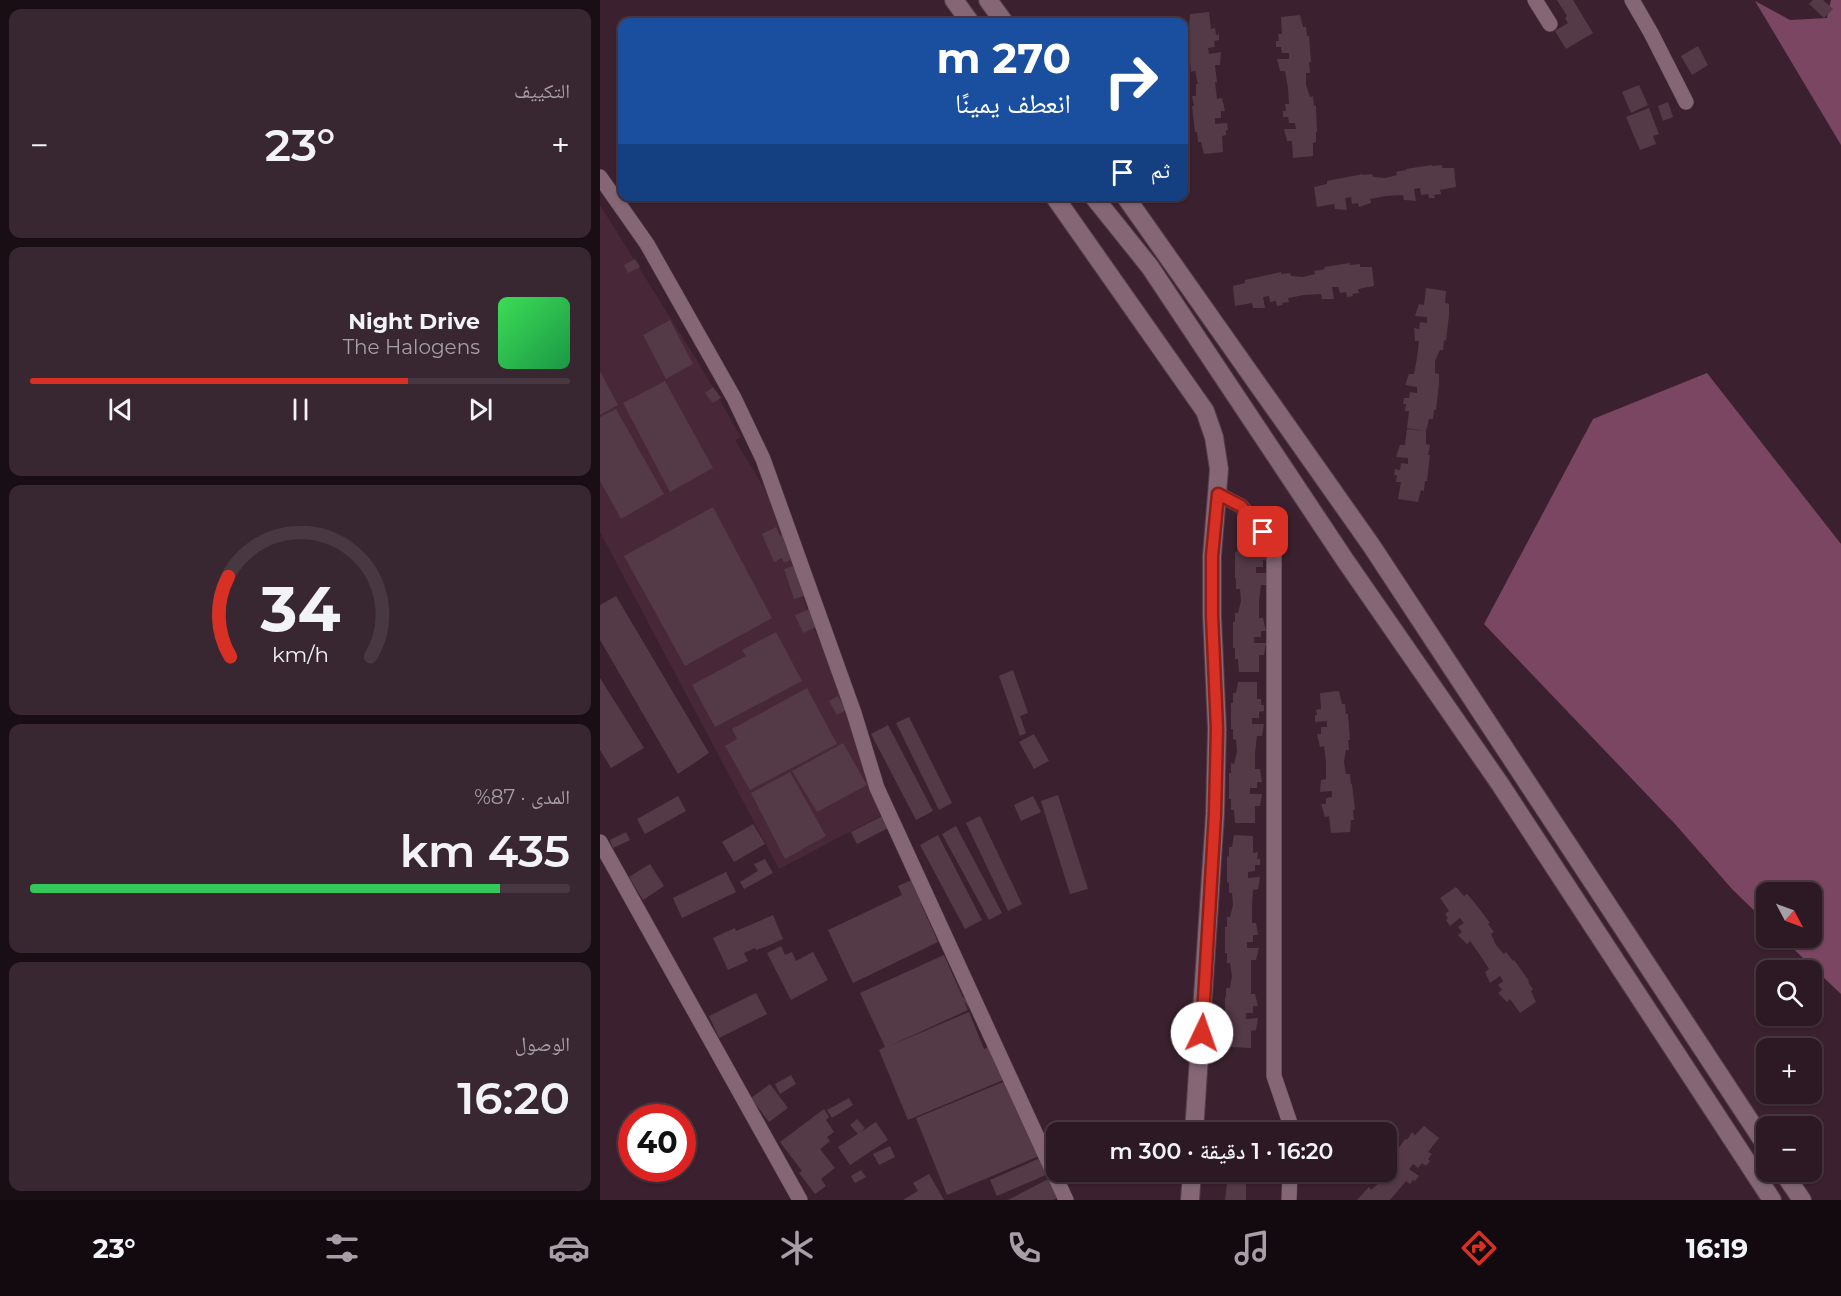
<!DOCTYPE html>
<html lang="ar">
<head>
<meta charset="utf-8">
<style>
  body { margin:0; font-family:Montserrat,"Noto Naskh Arabic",sans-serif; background:#382630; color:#f1f3f6; direction:rtl; height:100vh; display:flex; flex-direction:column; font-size:22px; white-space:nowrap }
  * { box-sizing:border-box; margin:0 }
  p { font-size:20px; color:#a6a0a6 }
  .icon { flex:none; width:33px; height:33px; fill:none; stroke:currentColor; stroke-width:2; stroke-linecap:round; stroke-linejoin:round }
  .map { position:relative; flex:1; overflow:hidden; direction:ltr }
  .details { display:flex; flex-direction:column; gap:9px; padding:9px; background:#180e13; width:600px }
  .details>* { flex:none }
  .hud { position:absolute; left:18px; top:18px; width:570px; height:183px; border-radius:12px; box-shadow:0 2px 4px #0004,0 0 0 2px #483841; direction:rtl; background:#1a4fa0; color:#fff; overflow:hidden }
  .needle { width:39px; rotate:131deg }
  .controls { position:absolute; left:1156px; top:882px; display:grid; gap:12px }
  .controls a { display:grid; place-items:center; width:66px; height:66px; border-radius:12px; background:#2c1923; box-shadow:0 2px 4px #0004,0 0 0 2px #483841; font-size:30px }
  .speed { position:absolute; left:18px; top:1104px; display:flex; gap:12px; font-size:30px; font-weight:700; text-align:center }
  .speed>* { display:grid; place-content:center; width:78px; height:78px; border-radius:50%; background:#2c1923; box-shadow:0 2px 4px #0004,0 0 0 2px #483841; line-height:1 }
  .speed .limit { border:9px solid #d22; background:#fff; color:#111 }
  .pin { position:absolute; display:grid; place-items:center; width:51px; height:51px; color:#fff; margin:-26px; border-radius:12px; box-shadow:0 3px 9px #0006 }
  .me { position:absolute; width:66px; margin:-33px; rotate:3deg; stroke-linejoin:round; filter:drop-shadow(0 0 4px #0008) }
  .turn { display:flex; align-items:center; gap:21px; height:126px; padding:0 18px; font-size:27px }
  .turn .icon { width:78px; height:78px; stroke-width:2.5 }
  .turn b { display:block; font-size:42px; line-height:51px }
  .then { display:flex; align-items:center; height:57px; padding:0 18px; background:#0003; gap:12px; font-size:22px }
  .big { font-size:45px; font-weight:600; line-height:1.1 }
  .details .widget { flex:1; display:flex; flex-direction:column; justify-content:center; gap:9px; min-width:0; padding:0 21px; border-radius:12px; background:#382630 }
  .details .dial { align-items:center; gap:0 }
  .dial svg { height:156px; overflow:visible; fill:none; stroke:#483841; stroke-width:7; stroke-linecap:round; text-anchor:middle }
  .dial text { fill:#f1f3f6; stroke:none }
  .song { display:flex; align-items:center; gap:18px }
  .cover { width:72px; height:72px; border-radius:9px; background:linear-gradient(135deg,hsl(130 70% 55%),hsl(140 70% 35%)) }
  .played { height:6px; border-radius:3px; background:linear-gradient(90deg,#d93025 70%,#483841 70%) }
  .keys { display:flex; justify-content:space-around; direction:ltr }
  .heat { display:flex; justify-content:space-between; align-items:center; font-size:33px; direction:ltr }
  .charge { height:9px; border-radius:4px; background:linear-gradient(90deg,#34c759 87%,#483841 0) }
  .trip { position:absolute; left:446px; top:1122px; width:351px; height:60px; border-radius:12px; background:#2c1923; box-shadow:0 2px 4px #0004,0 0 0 2px #483841; font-weight:600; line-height:60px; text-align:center; direction:rtl }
  .dock { display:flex; height:96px; justify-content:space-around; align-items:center; background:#120a0e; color:#a6a0a6 }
  .dock .icon { width:42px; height:42px }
  .dock .current { color:#d93025 }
  .dock b { font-size:27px; color:#f1f3f6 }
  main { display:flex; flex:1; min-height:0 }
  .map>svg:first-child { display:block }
  .built { fill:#482738 }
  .forest { fill:#7b4662 }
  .building { fill:#543947 }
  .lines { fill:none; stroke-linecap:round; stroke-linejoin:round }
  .street-casing { stroke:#533d49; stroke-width:16 }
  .secondary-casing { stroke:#533d49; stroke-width:20 }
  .street { stroke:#846675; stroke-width:15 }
  .secondary { stroke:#846675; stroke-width:18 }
  .route-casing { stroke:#8d1f18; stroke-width:15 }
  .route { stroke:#d93025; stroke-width:10 }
</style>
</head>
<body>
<main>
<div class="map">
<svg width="1241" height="1200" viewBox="0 0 1241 1200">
  <rect width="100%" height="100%" fill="#3b212f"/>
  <!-- built -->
  <path class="built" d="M0,205L101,367L141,437L135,440L172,501L209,616L291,810L179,869L0,532Z"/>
  <!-- forest -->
  <path class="forest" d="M1231,0H1241V145L1155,1L1190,20L1227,18Z
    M1107,373L1241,544V994L1182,938H1212V892H1167V923L1132,889L1075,824L884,624L993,419Z"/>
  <!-- building -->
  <path class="building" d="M957,0H973L993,33L966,49L955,31L968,23L965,18L967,16Z
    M1213,0H1223L1233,9L1224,18L1209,4Z
    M609,12L611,29L615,28L616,35L619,34V40L614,41L615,47L608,48L609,54L621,52L620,65H615L617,82H615L617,99L622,98L625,111H621V118H615V124L627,123L628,130H626V135L622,136L623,152L604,154L601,142H598L597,132H595L592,106H594L592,96H596V84H598L595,71L591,72L590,61L588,62L585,36H587L586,26H589L590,14Z
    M700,15L703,27H706L707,36H709L711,62H709L710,73H706V85L710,97L713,96L714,106H716L717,132H716V142L713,143V156L693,158L692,141H687L684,129H696L695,123H689L688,117H683V111H686L685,104H689L688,88L685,71H680L677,59H689V53H682L681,47H676V41H679L678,34H682L681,17Z
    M1098,46L1108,65L1092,75L1081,56Z
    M1039,85L1048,105L1031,113L1022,92Z
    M1068,102L1073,117L1063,121L1058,106Z
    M1049,108L1059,134L1053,136L1056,144L1040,150L1026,117Z
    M832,165V166L842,165V168H854L856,187L840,190L841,194L834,195L835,198H829L828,194L821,195L820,188L814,189L816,201L804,200L803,195L786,196L770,199L771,203L759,207L758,203L752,204L751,197L745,198L747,210L735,209L734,204L717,207L714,187L727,184V181L763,174V175L772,174L773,177L785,178L797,175L796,172L806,170V169Z
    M35,259L40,267L28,273L24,265Z
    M750,263V265L760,264V267H772L774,286L758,289L759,293L752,294L753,296L747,297L746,292L740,293L738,287H732L734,299H722L721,294L704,295L688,298L689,302L682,303L683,305L677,306L676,301L670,302L669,296L663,297L665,308H653L652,303L635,306L633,286L645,283V280L681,272V274L690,273L691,276L703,277L715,274L714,271L725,269L724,267Z
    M826,288L846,291L845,303L849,304V315L846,341L844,340L843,350H840L835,361V373L839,374V384L836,410H834L833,419H829L826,431V444L830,445L828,455H830L827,481H825L824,491L821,490L818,502L798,499L801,482H796L797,475H794L795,469L800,470L801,463L808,464V458L796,457L800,445H805L807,429L824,431L807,428L809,411H805L806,404H803L804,398H809L810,392L817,393V387L805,385L809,374H814L817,358L819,341H815L814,328L819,329L820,322L827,323V317L815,316L819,304L824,305Z
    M70,320L93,364L66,379L43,335Z
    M0,371L18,405L0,415Z
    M65,381L113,468L70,492L23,403Z
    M113,387L121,398L113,403L105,393Z
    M16,409L64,494L21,519L0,481V417Z
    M113,507L172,618L85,666L24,556Z
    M176,527L180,536L187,532L198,557L184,563L182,558L174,562L162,534Z
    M642,531H661V548H665V554H668V561L663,560V567H656V573H668L666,585H661L659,602V618H663L666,631H661V637H654V643H666L664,655H659V672H639L638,659H635V648H633V622H635V613H638L641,601L640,589H636V578H635V552H637V542H640Z
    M196,565L207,595L194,599L184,569Z
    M16,596L109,753L78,774L0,640V605Z
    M210,609L218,626L203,633L195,615Z
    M176,632L202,681L115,727L92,685L146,656L142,650Z
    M413,670L428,713L420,716L426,733L420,736L399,676Z
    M0,678L44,748L11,768L0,750Z
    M638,682H657V699H661V705H664V711L659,712V718H652V724H664L662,736H657L655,753V769H660L662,782H657V788H650V794H662L660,806H655V823H635L634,810H631V799H629V773H631V763L634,764L637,752L636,740L633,739V729H631V703H633V693H636Z
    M207,688L237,744L150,790L125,746L137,739L132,729Z
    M739,691L742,704H745L746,714H748L750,740H748L749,750H746L744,762L746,774H750L751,784H752L755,810H753L754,820H751L750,832L731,833L729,816L725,817L721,804H726V798L732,797V791L720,792L721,780L726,779V762L724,746L720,747L717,734H721V727H727V721L715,722V715H717L716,710L721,709L720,693Z
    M238,696L246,710L237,715L229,701Z
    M309,717L352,803L339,810L296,723Z
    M288,725L333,811L316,820L271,734Z
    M434,734L449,761L434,769L419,742Z
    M243,743L267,785L217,812L192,771Z
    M190,772L226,836L185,859L151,793Z
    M458,795L488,889L470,894L441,801Z
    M78,796L86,811L45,834L37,819Z
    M433,796L441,812L421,821L414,805Z
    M290,812L296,824L257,844L251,832Z
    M380,816L422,904L408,911L366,823Z
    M153,824L165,844L134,862L122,842Z
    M356,826L402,913L389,920L342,834Z
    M26,832L30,840L13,848L10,840Z
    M338,835L382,920L365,929L320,845Z
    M634,835L653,836V853L658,852L657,859H660V865H655V871L648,872V878L660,877L658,889L653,890L652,906V923H656L658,935H653V942H647V948H659L656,960H651V994H655L658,1006H653V1013H646V1019L658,1018L656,1030L651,1031V1048L631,1047L630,1034H626V1024H625V997L626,998V988H630L632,976L630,963H627V953H625V927H627V917H630L633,905L632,893H629V883L627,882V856L629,857V847H632Z
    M165,859L173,873L144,889L140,882L158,871L154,864Z
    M50,864L64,886L43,900L29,877Z
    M126,872L136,892L82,918L73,898Z
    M320,876L331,899L321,904L338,942L253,983L228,930L302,895L298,886Z
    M856,887L864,896L867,894L874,902L890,923L888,924L894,932L891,934L896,945L904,954L906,952L913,961L914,960L929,981L928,982L933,989L931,991L936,1002L920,1013L910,999L907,1002L898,993L902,990L898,985L903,981L900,976L890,983L885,972L889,969L880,955L870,941L867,944L858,935L862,932L858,927L864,923L860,918L850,926L846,920L848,918L845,914L849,911L840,898Z
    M173,915L183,939L165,947L156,950L155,948L144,953L148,961L128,970L113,938L135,928L136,931Z
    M181,946L185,955L192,952L196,961L213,952L228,980L191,1000L167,953Z
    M344,955L363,998L370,993L372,1012L363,1000L368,1010L287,1047L369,1012L384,1049L394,1045L408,1078L308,1120L279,1050L285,1047L260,993Z
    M156,993L167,1014L119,1038L109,1016Z
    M191,1075L196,1084L180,1094L175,1084Z
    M408,1080L439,1156L347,1195L316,1118Z
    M170,1084L188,1108L169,1122L151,1098Z
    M249,1098L253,1105L232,1118L227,1110Z
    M224,1109L229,1117L226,1120L234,1132L227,1137L230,1141L220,1149L235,1168L221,1179L226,1186L215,1194L199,1173L202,1171L180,1142Z
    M257,1119L265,1128L258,1134L250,1125Z
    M628,1120L647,1121V1132H626Z
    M276,1122L288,1140L250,1165L238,1147Z
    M824,1126L839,1138L828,1152L832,1154L828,1159L830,1161L826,1166L822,1163L818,1168L813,1164L809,1169L819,1176L815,1181L813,1180L810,1184L806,1181L790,1200H757L769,1187L771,1190L780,1182L787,1171L786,1167L791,1161L790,1160L805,1139L807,1140L812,1132L815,1135Z
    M290,1146L295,1157L279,1165L273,1154Z
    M440,1158L448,1174L397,1196L390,1180Z
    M261,1170L266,1177L255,1183L251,1176Z
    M540,1172H558V1181L539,1180Z
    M622,1172H652V1174H646V1200H625L627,1184L626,1178H622Z
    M329,1174L344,1200H303L318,1191L313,1183Z
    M454,1176L463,1195L453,1200H408Z"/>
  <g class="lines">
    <!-- street casing -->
    <g class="street-casing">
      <path id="street" d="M935,0L950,24
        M1032,0L1051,33L1086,102
        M0,177L47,244L134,398L163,459L254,713L277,788L466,1200
        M618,494L641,506L674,544V1076L693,1132
        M0,842L200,1200
        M689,1200L690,1172"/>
    </g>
    <!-- secondary casing -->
    <g class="secondary-casing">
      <path id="secondary" d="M354,0L370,22
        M388,0L404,22
        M454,196L605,411L614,437L619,469L612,556V615L617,729L615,814L594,1132
        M493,196L550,267L745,560L900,784L1172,1200
        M525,196L771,545L1167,1147
        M1183,1172L1202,1200
        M590,1200L592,1172"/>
    </g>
    <!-- street -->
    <use href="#street" class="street"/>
    <!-- secondary -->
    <use href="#secondary" class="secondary"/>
  </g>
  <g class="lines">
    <!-- route casing -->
    <g class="route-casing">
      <path id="route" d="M602,1033L615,814L617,729L612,615V556L618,494L641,506L663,532"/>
    </g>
    <!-- route -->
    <use href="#route" class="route"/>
  </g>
</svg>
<div class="controls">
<a><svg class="needle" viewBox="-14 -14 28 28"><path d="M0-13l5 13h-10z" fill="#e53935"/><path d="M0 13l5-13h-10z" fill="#a6a0a6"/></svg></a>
<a><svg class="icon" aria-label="search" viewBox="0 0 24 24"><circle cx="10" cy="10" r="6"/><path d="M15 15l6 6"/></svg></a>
<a>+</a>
<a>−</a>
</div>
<div class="speed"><div class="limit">40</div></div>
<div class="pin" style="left:663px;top:532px;background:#d93025"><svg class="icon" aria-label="arrive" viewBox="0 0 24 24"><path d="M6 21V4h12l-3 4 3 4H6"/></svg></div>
<svg class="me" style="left:602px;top:1033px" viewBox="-20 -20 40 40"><circle r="19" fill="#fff"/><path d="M0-13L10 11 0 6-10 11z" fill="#d93025"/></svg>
<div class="trip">16:20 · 1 دقيقة · 300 m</div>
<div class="hud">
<div class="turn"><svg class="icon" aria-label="right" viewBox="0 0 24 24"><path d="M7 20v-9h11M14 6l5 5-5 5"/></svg><div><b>270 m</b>انعطف يمينًا</div></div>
<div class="then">ثم<svg class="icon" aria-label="arrive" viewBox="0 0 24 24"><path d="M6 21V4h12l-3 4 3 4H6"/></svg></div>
</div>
</div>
<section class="details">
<div class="widget"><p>التكييف</p>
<div class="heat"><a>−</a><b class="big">23°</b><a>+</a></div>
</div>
<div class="widget">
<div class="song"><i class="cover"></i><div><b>Night Drive</b><p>The Halogens</p></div></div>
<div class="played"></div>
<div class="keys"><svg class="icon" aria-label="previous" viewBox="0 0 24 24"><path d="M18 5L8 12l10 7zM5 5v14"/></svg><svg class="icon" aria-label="pause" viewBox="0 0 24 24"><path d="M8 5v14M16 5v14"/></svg><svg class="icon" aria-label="next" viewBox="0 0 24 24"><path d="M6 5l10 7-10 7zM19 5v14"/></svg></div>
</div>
<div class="widget dial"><svg viewBox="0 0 100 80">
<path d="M14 69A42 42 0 1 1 86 69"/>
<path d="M14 69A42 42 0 0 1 13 28" stroke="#d93025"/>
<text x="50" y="56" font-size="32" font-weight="700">34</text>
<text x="50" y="72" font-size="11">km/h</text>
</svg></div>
<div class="widget"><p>المدى · 87%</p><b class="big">435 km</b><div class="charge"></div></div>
<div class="widget"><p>الوصول</p><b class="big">16:20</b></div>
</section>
</main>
<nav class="dock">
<b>16:19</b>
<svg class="icon current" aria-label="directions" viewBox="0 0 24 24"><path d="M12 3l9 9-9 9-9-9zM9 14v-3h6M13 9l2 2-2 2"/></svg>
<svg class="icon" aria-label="music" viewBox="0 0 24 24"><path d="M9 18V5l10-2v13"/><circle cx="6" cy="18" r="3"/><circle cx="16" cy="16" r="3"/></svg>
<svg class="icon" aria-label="phone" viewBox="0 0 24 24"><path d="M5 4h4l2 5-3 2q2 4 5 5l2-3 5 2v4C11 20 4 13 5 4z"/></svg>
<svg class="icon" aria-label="climate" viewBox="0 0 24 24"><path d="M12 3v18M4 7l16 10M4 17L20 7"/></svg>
<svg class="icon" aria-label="car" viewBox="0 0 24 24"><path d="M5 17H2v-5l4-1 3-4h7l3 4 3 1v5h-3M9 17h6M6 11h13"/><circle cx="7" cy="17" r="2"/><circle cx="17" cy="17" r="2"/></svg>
<svg class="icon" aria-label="filters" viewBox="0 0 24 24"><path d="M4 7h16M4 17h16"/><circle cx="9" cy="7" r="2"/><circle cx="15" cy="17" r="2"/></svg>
<b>23°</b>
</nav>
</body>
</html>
